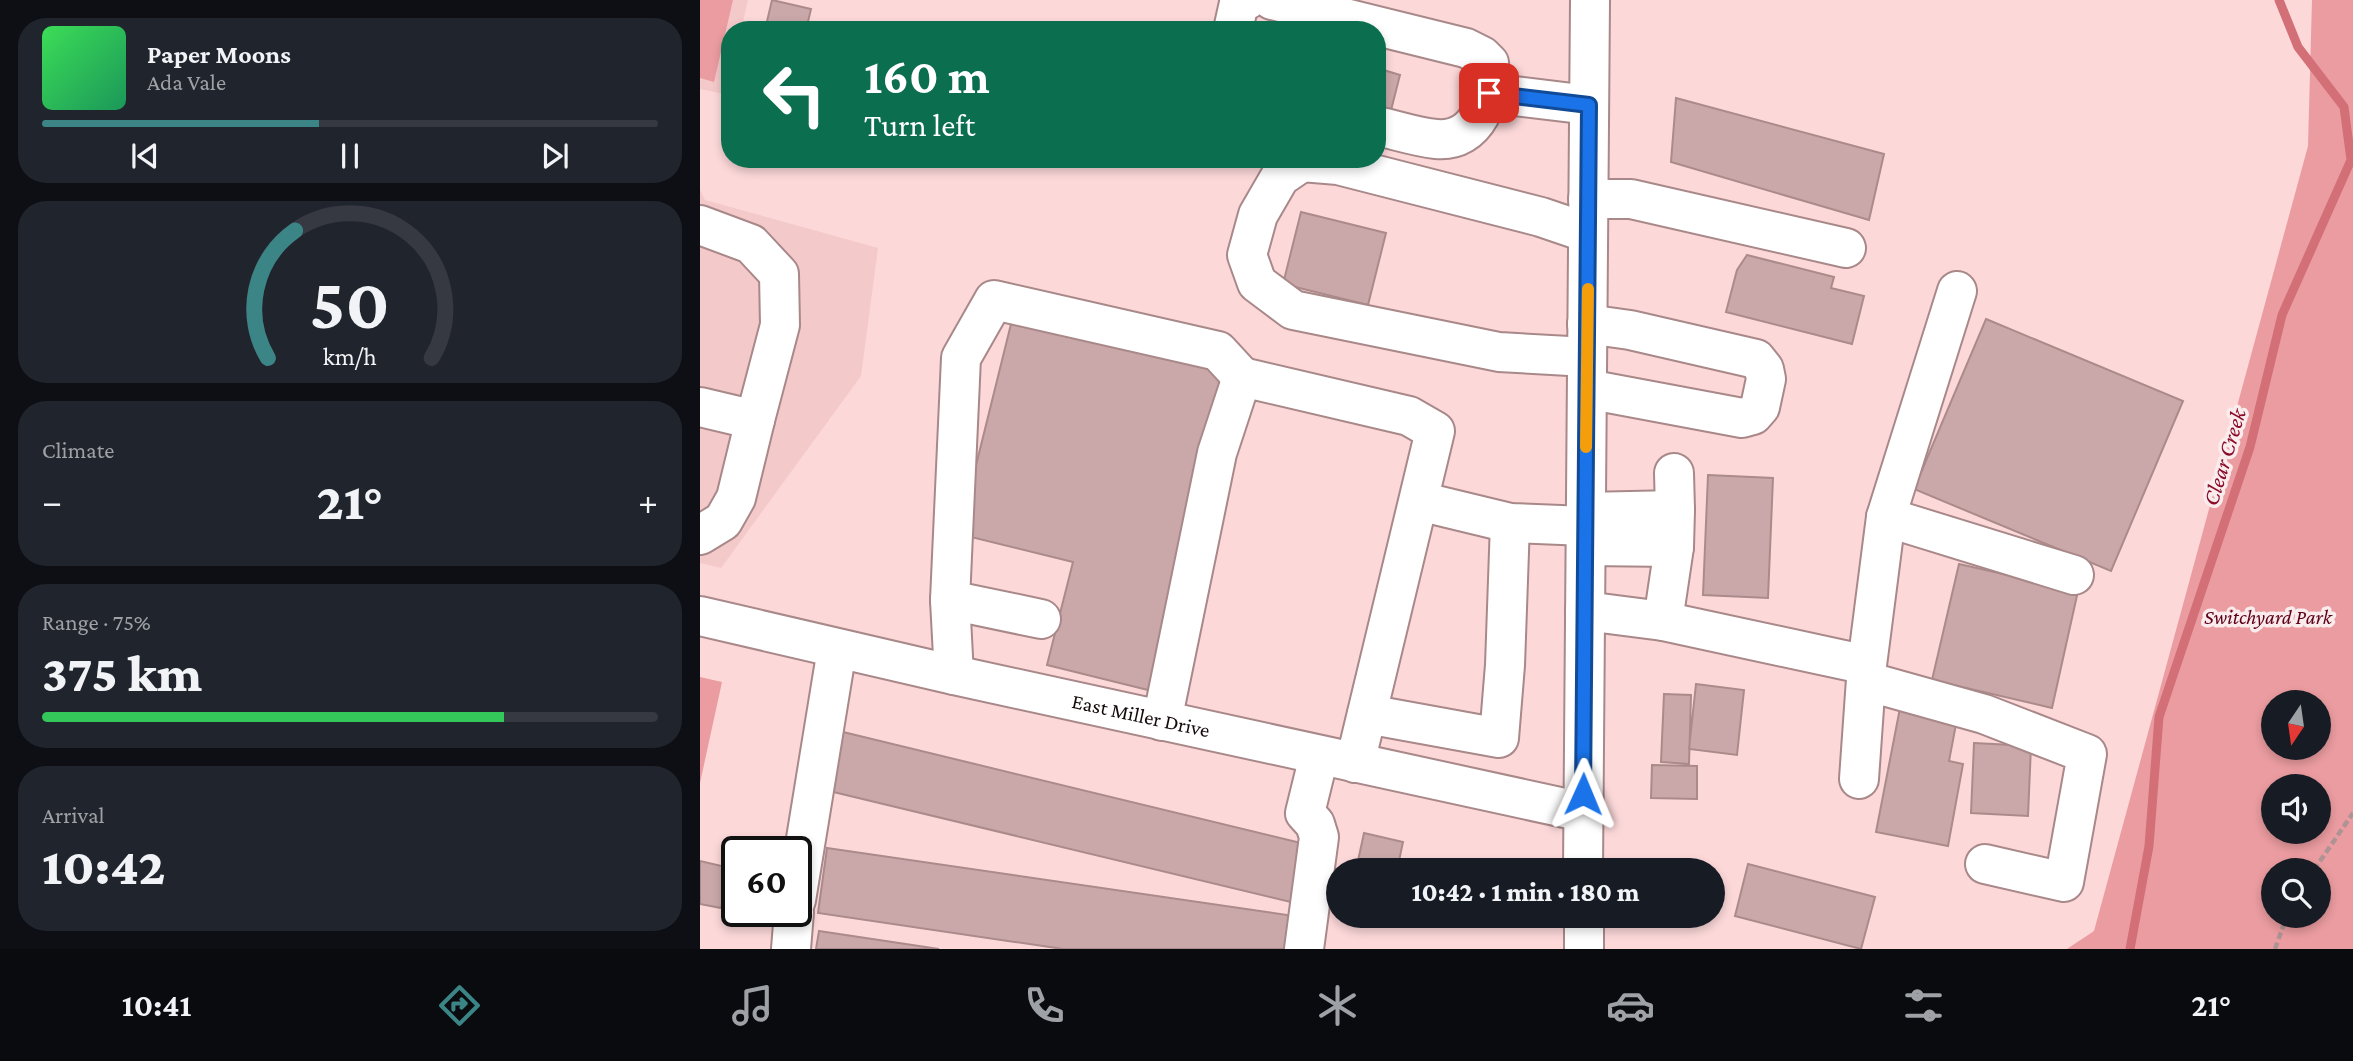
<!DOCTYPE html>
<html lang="en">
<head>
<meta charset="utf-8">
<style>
  body { margin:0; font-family:"Crimson Pro",serif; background:#20242c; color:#f1f3f6; height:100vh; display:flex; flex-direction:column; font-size:26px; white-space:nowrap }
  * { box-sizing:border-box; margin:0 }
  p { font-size:23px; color:#9ea1a6 }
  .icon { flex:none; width:38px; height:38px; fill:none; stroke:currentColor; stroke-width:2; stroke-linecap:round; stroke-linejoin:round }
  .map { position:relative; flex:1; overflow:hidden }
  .details { display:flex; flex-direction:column; gap:18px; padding:18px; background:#0d0f14; width:700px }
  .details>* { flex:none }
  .hud { position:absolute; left:21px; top:21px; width:665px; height:147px; border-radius:28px; box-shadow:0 4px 10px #0003; background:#0b6e4f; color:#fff; overflow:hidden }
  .needle { width:46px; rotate:193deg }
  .controls { position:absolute; left:1561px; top:690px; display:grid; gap:14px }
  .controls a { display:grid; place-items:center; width:70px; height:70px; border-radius:50%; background:#171b24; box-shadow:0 4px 10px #0003; font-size:35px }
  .speed { position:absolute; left:21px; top:836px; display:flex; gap:14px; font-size:35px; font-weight:700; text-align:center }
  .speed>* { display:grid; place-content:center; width:91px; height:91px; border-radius:50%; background:#171b24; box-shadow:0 4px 10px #0003; line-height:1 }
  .speed .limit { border:4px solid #111; border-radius:10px; background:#fff; color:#111 }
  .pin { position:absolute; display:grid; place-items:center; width:60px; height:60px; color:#fff; margin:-30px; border-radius:14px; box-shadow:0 4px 10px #0006 }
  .me { position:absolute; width:77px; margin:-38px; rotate:1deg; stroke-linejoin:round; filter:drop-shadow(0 0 5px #0008) }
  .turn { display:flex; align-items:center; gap:24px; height:147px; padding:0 28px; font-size:32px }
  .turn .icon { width:91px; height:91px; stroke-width:2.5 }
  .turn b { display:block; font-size:49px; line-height:60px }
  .big { font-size:52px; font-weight:800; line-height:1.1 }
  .details .tile { flex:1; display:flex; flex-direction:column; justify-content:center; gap:10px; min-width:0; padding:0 24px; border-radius:28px; background:#20242c }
  .details .dial { align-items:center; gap:0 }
  .dial svg { height:182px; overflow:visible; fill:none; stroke:#363941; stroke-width:7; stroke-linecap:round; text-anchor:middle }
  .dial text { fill:#f1f3f6; stroke:none }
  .song { display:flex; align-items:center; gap:21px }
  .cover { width:84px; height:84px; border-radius:10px; background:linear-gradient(135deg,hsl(130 70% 55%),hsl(150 70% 35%)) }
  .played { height:7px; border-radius:4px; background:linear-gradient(90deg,#3c8586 45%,#363941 45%) }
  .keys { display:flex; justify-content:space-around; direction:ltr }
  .heat { display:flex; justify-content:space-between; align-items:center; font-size:38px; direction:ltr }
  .charge { height:10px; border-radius:5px; background:linear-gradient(90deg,#34c759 75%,#363941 0) }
  .trip { position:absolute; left:626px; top:858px; width:399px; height:70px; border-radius:35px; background:#171b24; box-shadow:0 4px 10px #0003; font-weight:800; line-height:70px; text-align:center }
  .menu { display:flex; height:112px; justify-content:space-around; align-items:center; background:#090b0e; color:#9ea1a6 }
  .menu .icon { width:49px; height:49px }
  .menu .selected { color:#3c8586 }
  .menu b { font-size:32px; color:#f1f3f6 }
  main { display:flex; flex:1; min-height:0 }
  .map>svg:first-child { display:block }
  .built { fill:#f4c9ca }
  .green { fill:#eb9ca0; fill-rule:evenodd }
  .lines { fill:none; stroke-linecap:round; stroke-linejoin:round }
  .stream { stroke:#d36f76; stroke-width:9 }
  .building { fill:#caa8a9; stroke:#ab8a8b; stroke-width:2 }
  .minor-casing { stroke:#a88889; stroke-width:42 }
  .major-casing { stroke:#a88889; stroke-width:42 }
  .path { stroke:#af9394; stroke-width:4.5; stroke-dasharray:7 3.5; stroke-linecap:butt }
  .minor { stroke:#fff; stroke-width:38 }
  .major { stroke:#fff; stroke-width:38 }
  .route-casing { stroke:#114b97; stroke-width:18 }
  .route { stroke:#1a73e8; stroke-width:12 }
  .slow { stroke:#f59e0b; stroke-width:12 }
  .labels { text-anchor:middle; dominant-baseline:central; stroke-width:7; stroke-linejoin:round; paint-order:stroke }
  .park-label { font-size:21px; font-style:italic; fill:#5f0018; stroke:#faecec }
  .street-label { font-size:21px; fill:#150a0b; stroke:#faecec }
  .water-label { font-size:23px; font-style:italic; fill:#8a0c2a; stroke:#faecec }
</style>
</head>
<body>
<main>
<section class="details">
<div class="tile">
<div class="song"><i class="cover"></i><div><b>Paper Moons</b><p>Ada Vale</p></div></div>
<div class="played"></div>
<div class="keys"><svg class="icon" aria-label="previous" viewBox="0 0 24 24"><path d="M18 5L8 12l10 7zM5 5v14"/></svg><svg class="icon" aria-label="pause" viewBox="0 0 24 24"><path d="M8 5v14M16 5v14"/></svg><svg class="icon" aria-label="next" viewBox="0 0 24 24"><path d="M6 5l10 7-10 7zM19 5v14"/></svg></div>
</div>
<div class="tile dial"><svg viewBox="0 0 100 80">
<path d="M14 69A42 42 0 1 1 86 69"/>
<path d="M14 69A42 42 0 0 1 26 13" stroke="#3c8586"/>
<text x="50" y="56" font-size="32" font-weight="700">50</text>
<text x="50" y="72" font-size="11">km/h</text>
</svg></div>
<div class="tile"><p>Climate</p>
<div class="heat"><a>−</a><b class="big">21°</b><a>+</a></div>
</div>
<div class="tile"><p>Range · 75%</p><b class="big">375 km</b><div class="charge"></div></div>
<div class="tile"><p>Arrival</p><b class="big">10:42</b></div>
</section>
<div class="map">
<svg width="1653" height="949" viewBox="0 0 1653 949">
  <rect width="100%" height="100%" fill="#fcd8d9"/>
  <!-- built -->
  <path class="built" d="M0,0H48L41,30H30V71L24,94L0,89Z
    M0,190L5,200L178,248L161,376L21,568L0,563Z"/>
  <!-- green -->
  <path class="green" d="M0,0H33L14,82L0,78Z
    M1612,0H1653V949H1367L1394,931L1608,146ZM1573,702H1619V747H1573ZM1573,786H1619V831H1573ZM1573,870H1619V915H1573Z
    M0,677L22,682L0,783Z"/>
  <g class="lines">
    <!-- stream -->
    <path class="stream" d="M1430,949L1449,846L1459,717L1550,447L1582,315L1651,160L1644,107L1598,47L1579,0"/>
  </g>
  <!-- building -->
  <path class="building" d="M72,0L111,9L106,30H65Z
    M677,68L700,75L689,118L677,115Z
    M976,98L1184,154L1169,220L971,162Z
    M601,212L686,233L668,305L583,284Z
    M1047,255L1134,277L1131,288L1164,296L1152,344L1026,312L1037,270Z
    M1286,319L1483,401L1411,571L1214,489Z
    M312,320L526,372L448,690L347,665L373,562L259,534Z
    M1008,475L1073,478L1068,598L1003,595Z
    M1259,564L1378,591L1352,708L1232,680Z
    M996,684L1044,690L1037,755L989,749Z
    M964,694L991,695L989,764L961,762Z
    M1200,708L1257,719L1249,761L1263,764L1248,846L1176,832Z
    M139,731L609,845L595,903L125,790Z
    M1274,743L1331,746L1328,816L1271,813Z
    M952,765L997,766V799L951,798Z
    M664,833L703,842L697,870H656Z
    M127,848L601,917L596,949H363L118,913Z
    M0,861L30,868L21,908L0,904Z
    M1048,864L1175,897L1161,949L1035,916Z
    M119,931L239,949H116Z"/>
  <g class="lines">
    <!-- minor casing -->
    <g class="minor-casing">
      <g id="minor">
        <path d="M572,0L766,48L782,56L789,63C793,97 778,143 736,139C716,137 696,130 677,126"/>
        <path d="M533,30L539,3L547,0"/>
        <path d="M789,93L889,105"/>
        <path d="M888,199H931L1146,248"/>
        <path d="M0,225L51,244L79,274L80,325L55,420L0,407"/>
        <path d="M887,357L799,352L593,310L557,283L547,255L558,215L580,177L602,162L638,165L841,217L888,233"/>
        <path d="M887,389L1042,418L1053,415L1060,407L1066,379L1064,369L1056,359L930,330L887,324"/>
        <path d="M974,473L975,510"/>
        <path d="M719,501L810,523L886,526"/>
        <path d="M886,512L975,510L974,547L963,621"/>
        <path d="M1186,517L1374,575"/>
        <path d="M0,535L23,521L36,498L55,420"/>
        <path d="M886,546L974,547"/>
        <path d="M250,600L341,619"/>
        <path d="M885,611L963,621L1167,665L1159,779"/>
        <path id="s1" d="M0,616L254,675L883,812"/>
        <path d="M1167,665L1186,517L1257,291"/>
        <path d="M254,675L250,600L261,358L294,300L518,351L542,377"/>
        <path d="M1166,681L1284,714L1387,754L1364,882L1285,864"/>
        <path d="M667,714L799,738L805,665L810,523"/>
        <path d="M462,721L517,453L542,377L709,416L735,431L655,763"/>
        <path d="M96,900L137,649"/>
        <path d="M91,949L94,912"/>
        <path d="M604,949L619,837L615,824L605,813L619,756"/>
      </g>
    </g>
    <!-- major casing -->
    <g class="major-casing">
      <path id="major" d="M883,870L890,0
        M884,915V949"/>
    </g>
    <!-- path -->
    <path class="path" d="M1614,870L1653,813
      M1575,949L1587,915"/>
    <!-- minor -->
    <use href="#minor" class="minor"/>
    <!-- major -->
    <use href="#major" class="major"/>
  </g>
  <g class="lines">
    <!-- route casing -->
    <g class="route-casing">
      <path id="route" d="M789,93L889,105L883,794"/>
    </g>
    <!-- route -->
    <use href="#route" class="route"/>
    <!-- slow -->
    <path class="slow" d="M886,447L888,289"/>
  </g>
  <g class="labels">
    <!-- park labels -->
    <g class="park-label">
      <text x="1568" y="617">Switchyard Park</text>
    </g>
    <!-- street labels -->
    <g class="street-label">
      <text stroke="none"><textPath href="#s1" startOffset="452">East Miller Drive</textPath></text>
    </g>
    <!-- water labels -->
    <g class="water-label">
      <text transform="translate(1524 457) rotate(-73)">Clear Creek</text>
    </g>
  </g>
</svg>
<div class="controls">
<a><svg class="needle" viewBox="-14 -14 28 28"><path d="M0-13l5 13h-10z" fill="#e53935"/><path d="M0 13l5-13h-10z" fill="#9ea1a6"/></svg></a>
<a><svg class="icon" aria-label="sound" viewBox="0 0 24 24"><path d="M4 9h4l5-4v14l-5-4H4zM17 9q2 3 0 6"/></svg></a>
<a><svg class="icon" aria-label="search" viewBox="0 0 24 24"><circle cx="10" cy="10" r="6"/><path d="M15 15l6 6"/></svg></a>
</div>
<div class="speed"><div class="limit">60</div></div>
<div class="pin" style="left:789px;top:93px;background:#d93025"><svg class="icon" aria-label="arrive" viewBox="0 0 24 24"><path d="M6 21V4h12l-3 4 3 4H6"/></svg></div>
<svg class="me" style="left:883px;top:794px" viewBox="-20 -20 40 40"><path d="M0-17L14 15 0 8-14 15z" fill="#1a73e8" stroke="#fff" stroke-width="4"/></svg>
<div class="trip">10:42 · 1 min · 180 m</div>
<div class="hud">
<div class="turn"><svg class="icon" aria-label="left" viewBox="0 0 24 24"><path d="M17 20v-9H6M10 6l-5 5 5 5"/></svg><div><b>160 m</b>Turn left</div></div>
</div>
</div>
</main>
<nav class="menu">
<b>10:41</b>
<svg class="icon selected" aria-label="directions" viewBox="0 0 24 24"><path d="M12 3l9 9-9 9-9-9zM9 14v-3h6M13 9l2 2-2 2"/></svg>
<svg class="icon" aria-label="music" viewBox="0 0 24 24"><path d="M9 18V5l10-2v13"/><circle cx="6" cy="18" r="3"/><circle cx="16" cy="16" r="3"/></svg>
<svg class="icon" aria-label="phone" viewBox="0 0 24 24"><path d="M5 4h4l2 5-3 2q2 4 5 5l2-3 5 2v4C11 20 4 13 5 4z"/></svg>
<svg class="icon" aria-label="climate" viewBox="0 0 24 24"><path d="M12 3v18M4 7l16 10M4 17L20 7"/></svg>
<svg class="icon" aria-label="car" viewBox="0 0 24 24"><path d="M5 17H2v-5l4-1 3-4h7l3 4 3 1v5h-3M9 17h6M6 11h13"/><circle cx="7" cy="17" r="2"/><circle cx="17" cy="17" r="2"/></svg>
<svg class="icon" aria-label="filters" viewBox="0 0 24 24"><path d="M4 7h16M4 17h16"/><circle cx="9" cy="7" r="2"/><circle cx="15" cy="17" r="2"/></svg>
<b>21°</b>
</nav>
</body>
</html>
